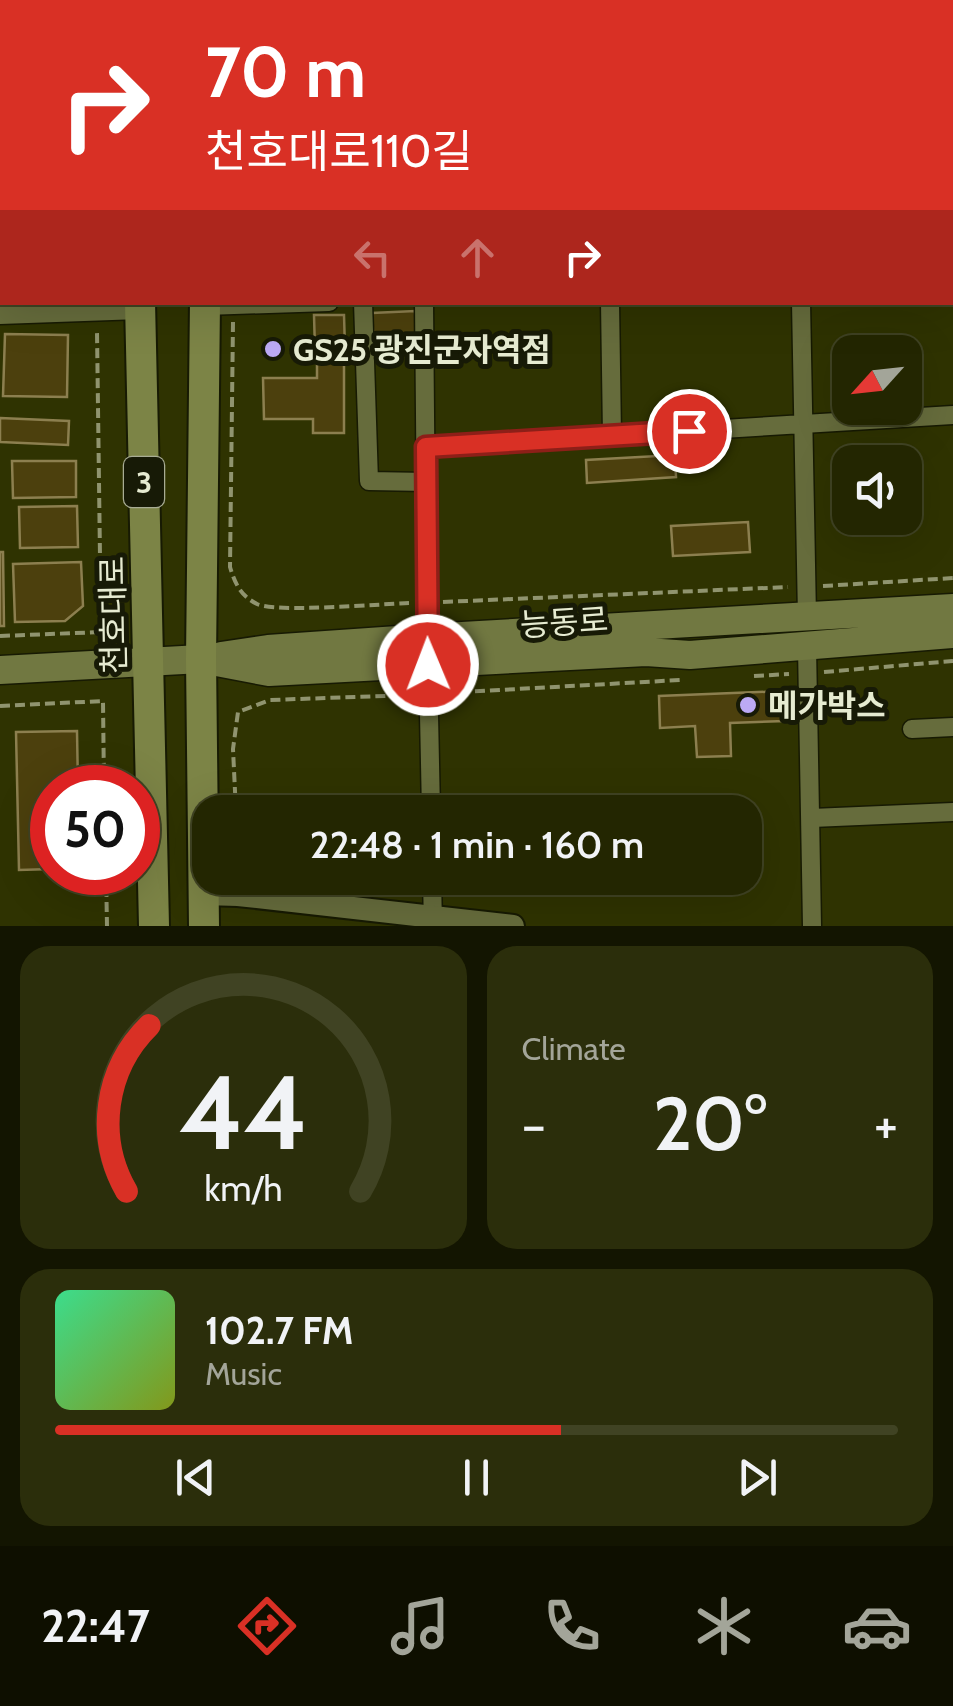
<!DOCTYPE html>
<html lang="en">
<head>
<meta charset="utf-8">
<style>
  body { margin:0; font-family:Cabin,"Noto Sans KR",sans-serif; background:#2b2e0b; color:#f1f3f6; height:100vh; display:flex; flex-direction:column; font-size:38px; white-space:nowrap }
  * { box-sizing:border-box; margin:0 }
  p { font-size:32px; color:#a3a599 }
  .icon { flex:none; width:55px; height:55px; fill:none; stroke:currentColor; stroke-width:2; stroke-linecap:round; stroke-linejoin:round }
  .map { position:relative; height:926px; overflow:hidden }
  .sheet { display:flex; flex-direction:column; gap:20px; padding:20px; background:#131501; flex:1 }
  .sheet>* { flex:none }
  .top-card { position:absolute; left:0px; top:0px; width:955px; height:305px; box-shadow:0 10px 40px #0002,0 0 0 2px #404323; background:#d93025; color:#fff; overflow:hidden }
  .needle { width:65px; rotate:243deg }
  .controls { position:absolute; left:832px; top:335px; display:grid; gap:20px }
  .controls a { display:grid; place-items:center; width:90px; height:90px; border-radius:20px; background:#232601; box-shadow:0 10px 40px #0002,0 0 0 2px #404323; font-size:50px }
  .speed { position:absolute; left:30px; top:765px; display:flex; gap:20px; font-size:50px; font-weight:700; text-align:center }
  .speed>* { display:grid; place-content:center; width:130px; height:130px; border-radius:50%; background:#232601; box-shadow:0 10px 40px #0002,0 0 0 2px #404323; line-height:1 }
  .speed .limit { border:15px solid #d22; background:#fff; color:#111 }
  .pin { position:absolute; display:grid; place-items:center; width:85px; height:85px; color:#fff; margin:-42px; border:5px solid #fff; border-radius:50%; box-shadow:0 2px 10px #0007 }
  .me { position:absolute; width:110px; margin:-55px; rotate:359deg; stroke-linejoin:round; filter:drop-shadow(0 0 8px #0008) }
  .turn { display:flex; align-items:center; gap:35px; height:210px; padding:0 40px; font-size:45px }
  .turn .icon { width:130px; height:130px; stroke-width:2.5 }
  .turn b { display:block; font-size:70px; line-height:85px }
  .lanes { display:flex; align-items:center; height:95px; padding:0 40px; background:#0003; justify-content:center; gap:50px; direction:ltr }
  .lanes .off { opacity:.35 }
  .big { font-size:75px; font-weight:600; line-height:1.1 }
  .sheet .card { flex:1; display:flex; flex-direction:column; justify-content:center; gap:15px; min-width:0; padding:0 35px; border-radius:30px; background:#2b2e0b }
  .sheet .dial { align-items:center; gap:0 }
  .dial svg { height:260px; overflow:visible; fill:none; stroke:#404323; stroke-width:7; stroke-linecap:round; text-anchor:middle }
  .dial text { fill:#f1f3f6; stroke:none }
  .song { display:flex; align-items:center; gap:30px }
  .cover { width:120px; height:120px; border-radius:15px; background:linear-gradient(135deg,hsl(150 70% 55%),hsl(70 70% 35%)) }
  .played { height:10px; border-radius:5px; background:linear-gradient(90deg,#d93025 60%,#404323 60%) }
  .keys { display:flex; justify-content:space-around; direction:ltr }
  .heat { display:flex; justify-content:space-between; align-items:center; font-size:55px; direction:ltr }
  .sheet .tiles { flex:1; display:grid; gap:20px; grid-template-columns:1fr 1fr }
  .card:last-child { grid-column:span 2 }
  .trip { position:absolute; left:192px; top:795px; width:570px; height:100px; border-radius:30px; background:#232601; box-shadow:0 10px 40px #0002,0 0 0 2px #404323; font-weight:600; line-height:100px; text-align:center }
  .dock { display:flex; height:160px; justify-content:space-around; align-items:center; background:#0e0f00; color:#a3a599 }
  .dock .icon { width:70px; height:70px }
  .dock .current { color:#d93025 }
  .dock b { font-size:45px; color:#f1f3f6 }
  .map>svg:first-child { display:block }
  .building { fill:#4c400d; stroke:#8c7f4f; stroke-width:2.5 }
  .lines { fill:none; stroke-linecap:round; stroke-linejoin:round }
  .minor-casing { stroke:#171a03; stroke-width:21 }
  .tertiary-casing { stroke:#171a03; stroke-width:26 }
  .secondary-casing { stroke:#171a03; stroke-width:31 }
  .primary-casing { stroke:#171a03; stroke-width:34 }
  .path { stroke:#90946f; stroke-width:4; stroke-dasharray:10 5; stroke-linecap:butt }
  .minor { stroke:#666c3c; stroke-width:18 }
  .tertiary { stroke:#666c3c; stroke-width:22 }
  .secondary { stroke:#717841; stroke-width:28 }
  .primary { stroke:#7c8446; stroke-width:30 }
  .route-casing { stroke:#8d1f18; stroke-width:25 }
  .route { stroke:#d93025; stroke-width:18 }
  .poi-dot { fill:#bcaaf5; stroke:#171a06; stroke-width:4 }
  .labels { text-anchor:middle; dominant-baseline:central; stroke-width:10; stroke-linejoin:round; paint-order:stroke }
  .shield { fill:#171a06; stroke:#a8ac94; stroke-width:2.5 }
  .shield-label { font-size:30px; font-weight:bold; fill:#e6ebd1 }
  .poi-label { font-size:32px; font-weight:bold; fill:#e6ebd1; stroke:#171a06; text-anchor:start }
  .street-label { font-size:32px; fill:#e6ebd1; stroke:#171a06 }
</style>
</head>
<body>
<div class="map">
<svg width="953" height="926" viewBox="0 0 953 926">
  <rect width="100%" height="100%" fill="#2f3301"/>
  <!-- building -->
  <path class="building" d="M415,311L417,347L374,349L372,313Z
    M314,315H344L345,349L315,350Z
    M5,334L68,335L67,397L3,396Z
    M317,360H344V433H313V419H264L263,378H317Z
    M0,418L69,421L68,445L0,442Z
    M675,455L676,477L587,483L586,460Z
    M12,461H76V497L13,498Z
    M77,506L78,547L20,548L19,507Z
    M748,522L750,552L673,556L671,526Z
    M0,552H3L4,626H0Z
    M81,562L83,606L65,621L15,622L13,564Z
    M784,691L785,721L730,723L731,756L697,757L695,726L660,728L659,696Z
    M77,731L78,788H52V869L19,870L16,732Z
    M360,878H408V891H360Z"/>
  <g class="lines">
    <!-- minor casing -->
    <g class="minor-casing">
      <path id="minor" d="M419,0V2
        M606,0V2
        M797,0V2
        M952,154H953
        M952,256H953
        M363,302L369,481L427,482
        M424,302L427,638
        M610,302L612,436
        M801,302L807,617
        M205,306L329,302
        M0,315L140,310
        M426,447L953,415
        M807,647L812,926
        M428,665L431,812
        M912,729L953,727
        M812,818L953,812
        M432,878L433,926"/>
    </g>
    <!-- tertiary casing -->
    <g class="tertiary-casing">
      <path id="tertiary" d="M204,894L238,895L513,926"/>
    </g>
    <!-- secondary casing -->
    <g class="secondary-casing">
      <path id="secondary" d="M221,656L268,649L427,638L953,608
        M0,670L201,659L269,672L646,652L690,655L953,634"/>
    </g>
    <!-- primary casing -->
    <g class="primary-casing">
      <path id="primary" d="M134,0V2
        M205,2V0
        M140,302L154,926
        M204,926L201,659L205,302"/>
    </g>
    <!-- path -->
    <path class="path" d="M93,0V2
      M233,0V2
      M233,322L230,567C235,584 241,596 257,604C275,613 382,604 409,603
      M823,586L953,578
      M443,602L788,587
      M0,636L101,632L97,332
      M824,672L953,661
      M754,676L789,674
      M445,693L680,680
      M0,706L103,701L104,788
      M236,812L233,749L238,712L270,700L410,695
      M106,872L107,926"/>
    <!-- minor -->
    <use href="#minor" class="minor"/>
    <!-- tertiary -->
    <use href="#tertiary" class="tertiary"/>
    <!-- secondary -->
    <use href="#secondary" class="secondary"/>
    <!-- primary -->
    <use href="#primary" class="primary"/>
  </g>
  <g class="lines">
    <!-- route casing -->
    <g class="route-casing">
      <path id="route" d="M428,665L426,447L689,431"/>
    </g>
    <!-- route -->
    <use href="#route" class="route"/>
  </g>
  <!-- markers -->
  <g class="poi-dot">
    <circle cx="273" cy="349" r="10"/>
    <circle cx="748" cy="705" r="10"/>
  </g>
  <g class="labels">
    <!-- shield labels -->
    <rect class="shield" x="124" y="457" width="40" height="50" rx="8"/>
    <g class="shield-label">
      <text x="144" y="482">3</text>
    </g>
    <!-- poi labels -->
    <g class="poi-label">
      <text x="293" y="349">GS25 광진군자역점</text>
      <text x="768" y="705">메가박스</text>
    </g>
    <!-- street labels -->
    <g class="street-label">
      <text transform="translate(113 615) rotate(-91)">천호대로</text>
      <text transform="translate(564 622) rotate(-4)">능동로</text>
    </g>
  </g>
</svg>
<div class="controls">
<a><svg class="needle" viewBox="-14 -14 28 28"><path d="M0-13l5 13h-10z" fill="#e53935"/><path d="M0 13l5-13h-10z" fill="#a3a599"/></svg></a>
<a><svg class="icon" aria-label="sound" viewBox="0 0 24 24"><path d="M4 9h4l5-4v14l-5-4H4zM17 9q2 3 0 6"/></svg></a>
</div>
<div class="speed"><div class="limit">50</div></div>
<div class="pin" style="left:689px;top:431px;background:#d93025"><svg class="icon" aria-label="arrive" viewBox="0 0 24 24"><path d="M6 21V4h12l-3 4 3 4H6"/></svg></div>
<svg class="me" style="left:428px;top:665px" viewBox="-20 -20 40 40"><circle r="17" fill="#d93025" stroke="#fff" stroke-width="3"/><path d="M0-11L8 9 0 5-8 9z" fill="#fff"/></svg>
<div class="trip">22:48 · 1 min · 160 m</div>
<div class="top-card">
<div class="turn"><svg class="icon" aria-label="right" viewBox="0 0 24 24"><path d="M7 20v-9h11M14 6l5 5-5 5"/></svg><div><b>70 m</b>천호대로110길</div></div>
<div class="lanes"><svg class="icon off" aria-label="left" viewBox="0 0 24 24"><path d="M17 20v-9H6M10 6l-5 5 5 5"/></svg><svg class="icon off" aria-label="ahead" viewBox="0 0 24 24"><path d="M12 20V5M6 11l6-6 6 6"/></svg><svg class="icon" aria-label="right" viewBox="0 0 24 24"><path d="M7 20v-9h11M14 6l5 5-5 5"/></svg></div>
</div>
</div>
<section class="sheet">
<div class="tiles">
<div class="card dial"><svg viewBox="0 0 100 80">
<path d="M14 69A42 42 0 1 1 86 69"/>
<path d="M14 69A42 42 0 0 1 21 18" stroke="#d93025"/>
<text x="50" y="56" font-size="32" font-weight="700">44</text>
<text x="50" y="72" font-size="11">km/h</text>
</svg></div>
<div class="card"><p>Climate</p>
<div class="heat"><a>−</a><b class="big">20°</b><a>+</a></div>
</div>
<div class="card">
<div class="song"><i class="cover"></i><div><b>102.7 FM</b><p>Music</p></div></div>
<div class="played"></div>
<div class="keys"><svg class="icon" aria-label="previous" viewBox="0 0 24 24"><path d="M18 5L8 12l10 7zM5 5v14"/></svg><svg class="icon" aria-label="pause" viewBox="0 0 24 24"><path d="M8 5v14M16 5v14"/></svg><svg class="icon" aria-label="next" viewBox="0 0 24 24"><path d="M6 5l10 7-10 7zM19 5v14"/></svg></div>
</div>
</div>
</section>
<nav class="dock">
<b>22:47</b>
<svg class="icon current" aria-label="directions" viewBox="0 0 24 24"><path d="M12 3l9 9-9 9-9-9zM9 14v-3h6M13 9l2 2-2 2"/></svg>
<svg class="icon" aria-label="music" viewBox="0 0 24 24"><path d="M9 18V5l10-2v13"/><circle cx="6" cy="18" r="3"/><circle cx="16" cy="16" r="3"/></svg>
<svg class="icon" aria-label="phone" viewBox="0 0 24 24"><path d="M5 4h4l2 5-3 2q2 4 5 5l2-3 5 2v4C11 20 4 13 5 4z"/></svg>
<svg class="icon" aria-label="climate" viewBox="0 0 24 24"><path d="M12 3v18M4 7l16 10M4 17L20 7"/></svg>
<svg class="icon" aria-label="car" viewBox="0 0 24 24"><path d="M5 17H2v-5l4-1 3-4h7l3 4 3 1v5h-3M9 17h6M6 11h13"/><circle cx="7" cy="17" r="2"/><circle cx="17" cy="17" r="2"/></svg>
</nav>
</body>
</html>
